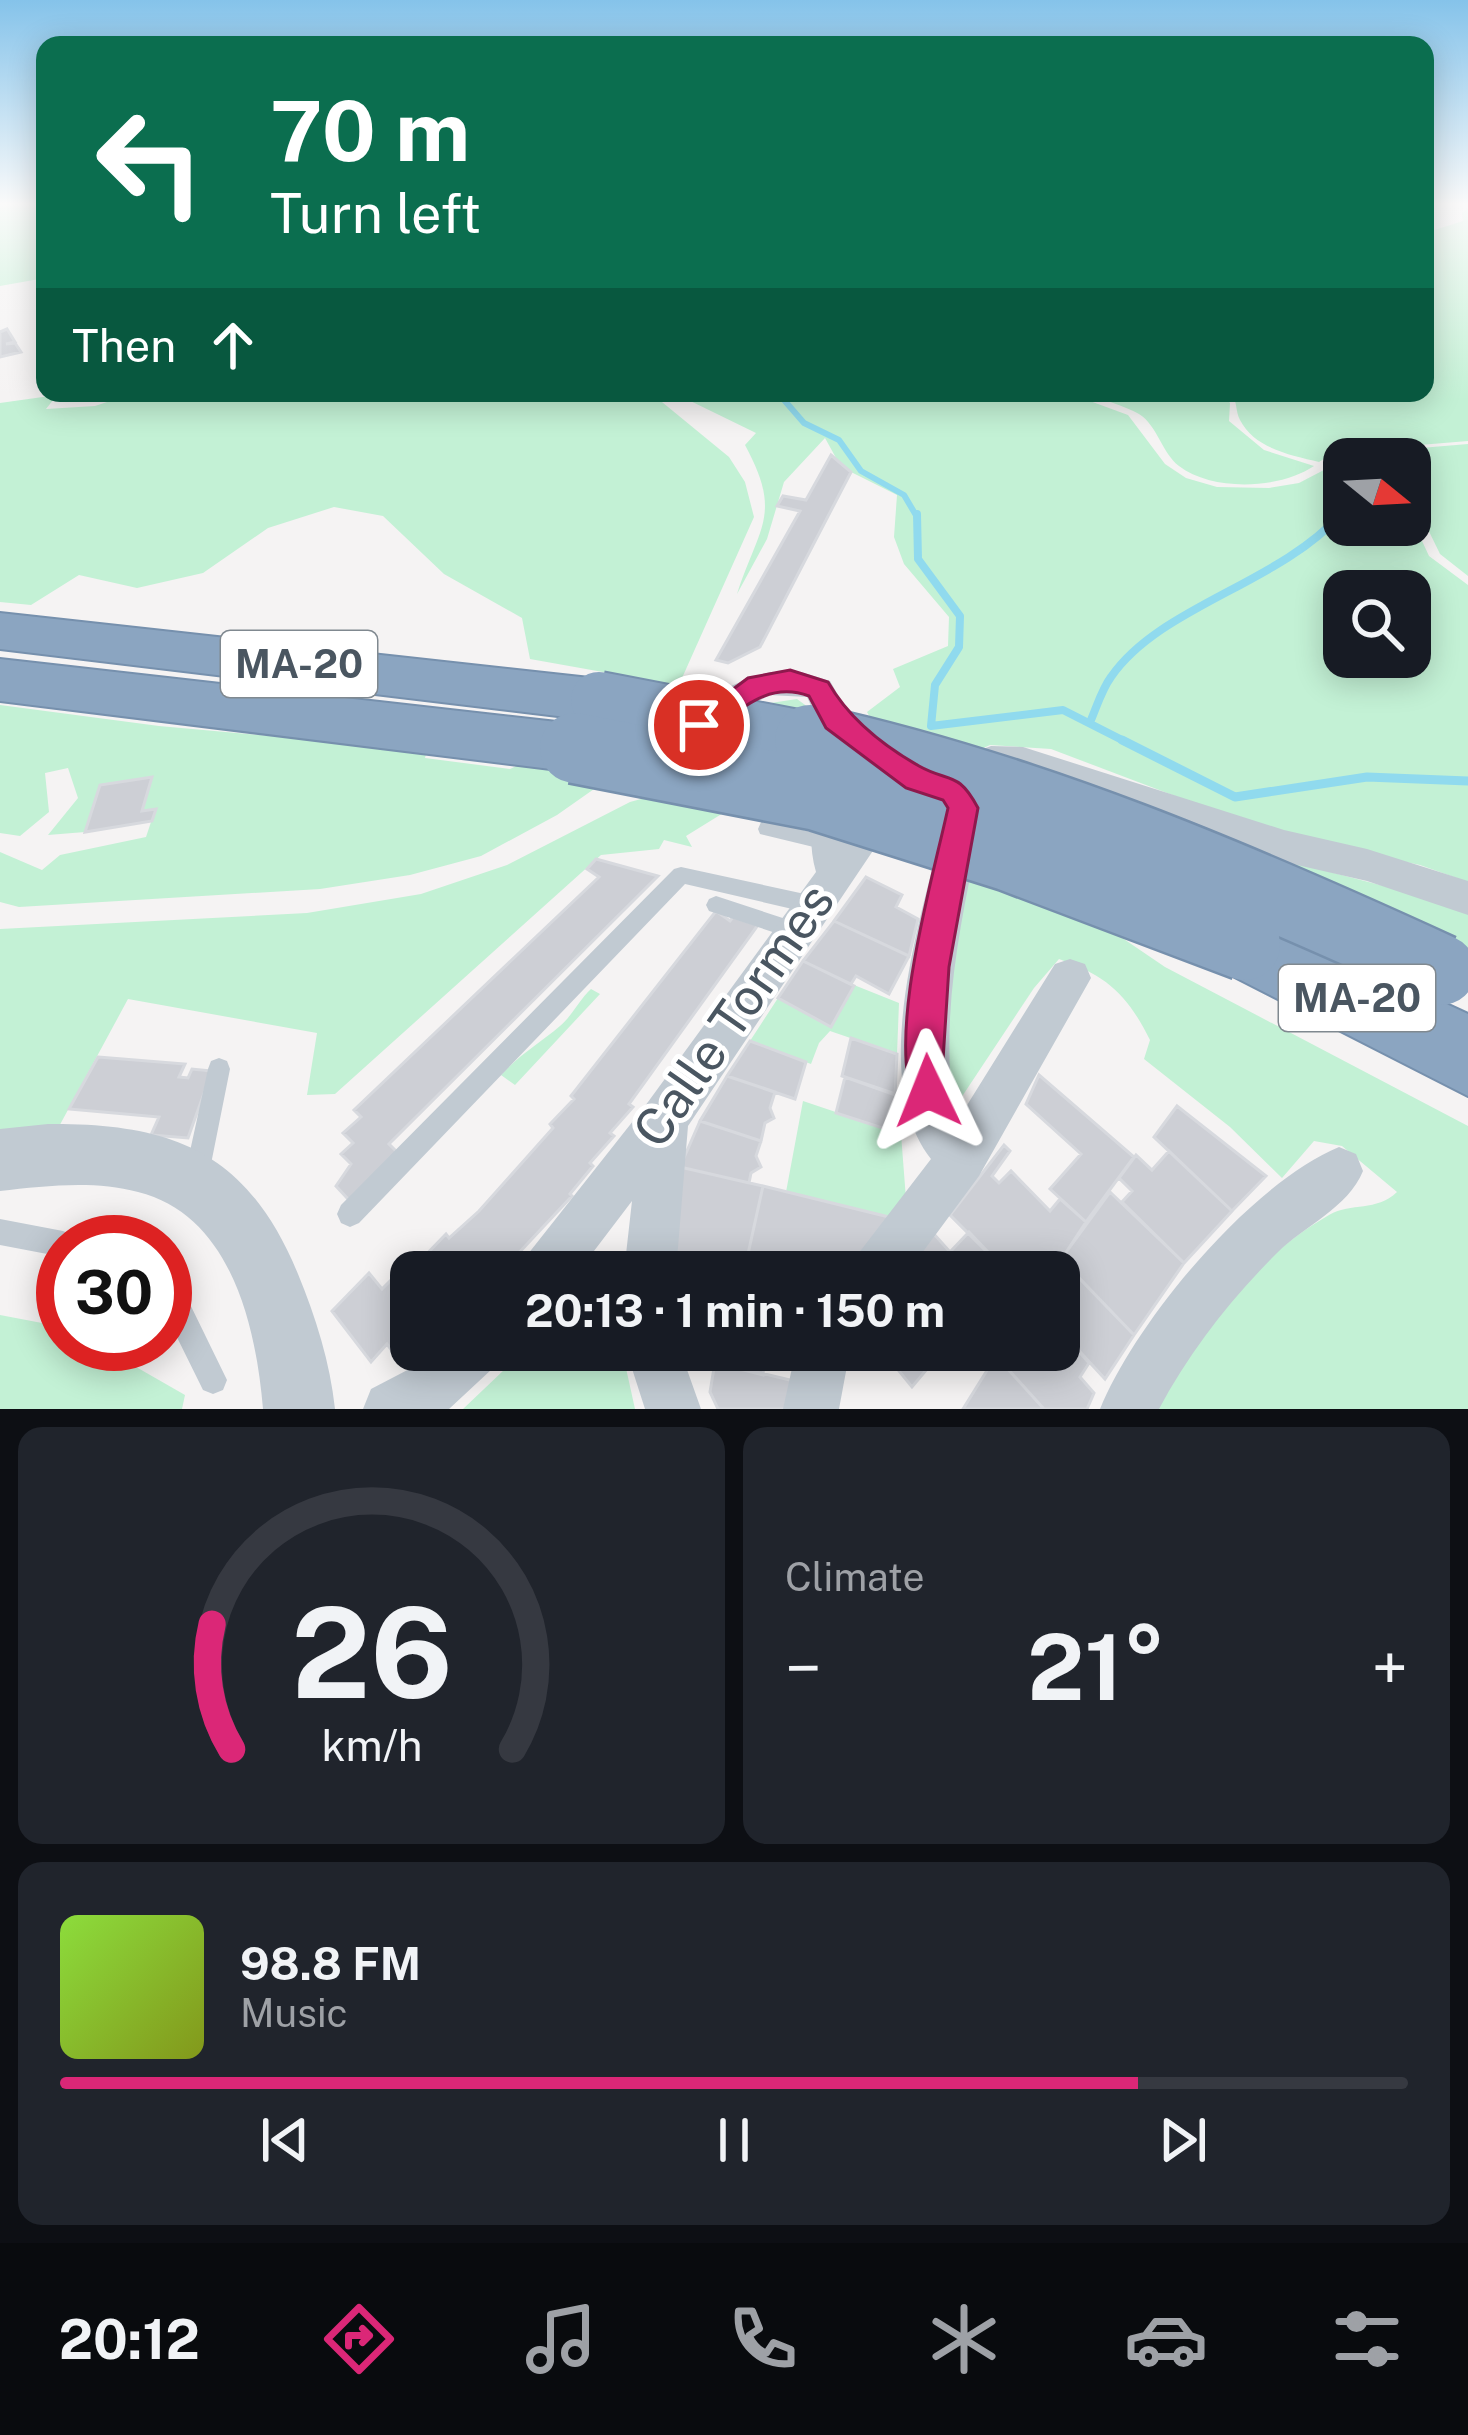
<!DOCTYPE html>
<html lang="en">
<head>
<meta charset="utf-8">
<style>
  body { margin:0; font-family:"Public Sans",sans-serif; background:#20242c; color:#f1f3f6; height:100vh; display:flex; flex-direction:column; font-size:45px; white-space:nowrap }
  * { box-sizing:border-box; margin:0 }
  p { font-size:39px; color:#9ea1a6 }
  .icon { flex:none; width:66px; height:66px; fill:none; stroke:currentColor; stroke-width:2; stroke-linecap:round; stroke-linejoin:round }
  .map { position:relative; height:1409px; overflow:hidden }
  .details { display:flex; flex-direction:column; gap:18px; padding:18px; background:#0d0f14; flex:1 }
  .details>* { flex:none }
  .top-card { position:absolute; left:36px; top:36px; width:1398px; height:366px; border-radius:24px; box-shadow:0 6px 30px #0003; background:#0b6e4f; color:#fff; overflow:hidden }
  .needle { width:78px; rotate:108deg }
  .tools { position:absolute; left:1323px; top:438px; display:grid; gap:24px }
  .tools a { display:grid; place-items:center; width:108px; height:108px; border-radius:24px; background:#171b24; box-shadow:0 6px 30px #0003; font-size:60px }
  .speed { position:absolute; left:36px; top:1215px; display:flex; gap:24px; font-size:60px; font-weight:700; text-align:center }
  .speed>* { display:grid; place-content:center; width:156px; height:156px; border-radius:50%; background:#171b24; box-shadow:0 6px 30px #0003; line-height:1 }
  .speed .limit { border:18px solid #d22; background:#fff; color:#111 }
  .pin { position:absolute; display:grid; place-items:center; width:102px; height:102px; color:#fff; margin:-51px; border:6px solid #fff; border-radius:50%; box-shadow:0 3px 12px #0007 }
  .me { position:absolute; width:132px; margin:-66px; rotate:358deg; stroke-linejoin:round; filter:drop-shadow(0 0 9px #0008) }
  .turn { display:flex; align-items:center; gap:42px; height:252px; padding:0 36px; font-size:54px }
  .turn .icon { width:156px; height:156px; stroke-width:2.5 }
  .turn b { display:block; font-size:84px; line-height:102px }
  .then { display:flex; align-items:center; height:114px; padding:0 36px; background:#0003; gap:24px; font-size:45px }
  .big { font-size:90px; font-weight:700; line-height:1.1 }
  .details .widget { flex:1; display:flex; flex-direction:column; justify-content:center; gap:18px; min-width:0; padding:0 42px; border-radius:24px; background:#20242c }
  .details .dial { align-items:center; gap:0 }
  .dial svg { height:312px; overflow:visible; fill:none; stroke:#363941; stroke-width:7; stroke-linecap:round; text-anchor:middle }
  .dial text { fill:#f1f3f6; stroke:none }
  .song { display:flex; align-items:center; gap:36px }
  .cover { width:144px; height:144px; border-radius:18px; background:linear-gradient(135deg,hsl(90 70% 55%),hsl(70 70% 35%)) }
  .played { height:12px; border-radius:6px; background:linear-gradient(90deg,#db2777 80%,#363941 80%) }
  .keys { display:flex; justify-content:space-around; direction:ltr }
  .heat { display:flex; justify-content:space-between; align-items:center; font-size:66px; direction:ltr }
  .details .tiles { flex:1; display:grid; gap:18px; grid-template-columns:1fr 1fr }
  .widget:last-child { grid-column:span 2 }
  .trip { position:absolute; left:390px; top:1251px; width:690px; height:120px; border-radius:24px; background:#171b24; box-shadow:0 6px 30px #0003; font-weight:700; line-height:120px; text-align:center }
  .dock { display:flex; height:192px; justify-content:space-around; align-items:center; background:#090b0e; color:#9ea1a6 }
  .dock .icon { width:84px; height:84px }
  .dock .selected { color:#db2777 }
  .dock b { font-size:54px; color:#f1f3f6 }
  .map>svg:first-child { display:block }
  .green { fill:#c3f1d5; fill-rule:evenodd }
  .lines { fill:none; stroke-linecap:round; stroke-linejoin:round }
  .stream-far2 { stroke:#90daee; stroke-width:6 }
  .stream-far1 { stroke:#90daee; stroke-width:8 }
  .stream { stroke:#90daee; stroke-width:9 }
  .building { fill:#cdcfd5; stroke:#d7d9de; stroke-width:3 }
  .motorway-casing { stroke:#7690ad; stroke-width:4 }
  .service { fill:#c1cad2; fill-rule:evenodd }
  .minor { fill:#c1cad2; fill-rule:evenodd }
  .tertiary { fill:#c1cad2; fill-rule:evenodd }
  .motorway { fill:#8ba5c1; fill-rule:evenodd }
  .motorway-bridge-far1-casing { stroke:#7690ad; stroke-width:60; stroke-linecap:butt }
  .motorway-bridge-casing { stroke:#7690ad; stroke-width:75; stroke-linecap:butt }
  .motorway-bridge-far1 { stroke:#8ba5c1; stroke-width:56 }
  .motorway-bridge { stroke:#8ba5c1; stroke-width:70 }
  .route { fill:#db2777; stroke:#8e194d; stroke-width:3 }
  .labels { text-anchor:middle; dominant-baseline:central; stroke-width:10; stroke-linejoin:round; paint-order:stroke }
  .shield { fill:#fff; stroke:#808990; stroke-width:3 }
  .shield-label { font-size:39px; font-weight:bold; fill:#4a5661 }
  .near-street-label { font-size:51px; fill:#4a5661; stroke:#fff }
</style>
</head>
<body>
<div class="map">
<svg width="1468" height="1409" viewBox="0 0 1468 1409">
  <rect width="100%" height="100%" fill="#f5f3f3"/>
  <!-- green -->
  <path class="green" d="M0,203H45V278L0,286Z
    M1468,208V441L1335,452L1319,462C1291,455 1255,449 1240,420C1235,410 1238,403 1231,393H1425V233L1463,221L1462,213Z
    M134,393H651L729,457L745,482L754,517L678,687L614,775L557,815L481,856L410,875L320,889L19,907L0,902V852L42,870L60,855L146,837L155,810L142,811L151,777L101,785L85,832L48,835L78,798L68,768L45,773L49,812L20,836L0,833V705L159,726L427,750L425,758L510,769L527,761L565,765L614,674L530,659L522,618L444,574L383,516L334,507L268,528L203,573L137,588L79,575L31,605L0,602V403L57,395L46,409L95,406Z
    M674,393H1068L1128,415L1165,464L1186,478L1217,487L1269,488L1299,483L1343,460L1344,525H1410V515L1429,556L1468,585V882L1420,865L1275,834L1051,749L990,745L945,766L902,775L867,712L900,687L893,669L948,646L949,617L904,564L894,537L897,495L841,467L825,438L784,482L767,539L737,594C759,526 783,515 745,445L756,433ZM1344,591H1410V657H1344Z
    M1086,393H1223L1230,403L1229,421L1264,450L1314,466C1280,489 1213,492 1179,466C1162,453 1157,425 1139,414C1123,405 1102,400 1086,393Z
    M1468,444V576L1440,554L1422,517L1410,505V459L1352,458L1361,453Z
    M797,699L812,710L741,802L686,836L692,847L664,840L659,849L601,855L335,1094L307,1095L317,1033L128,999L56,1132L0,1142V929L307,913L421,894L507,865L630,802L652,796L764,704Z
    M985,799L1311,867L1468,908V953L1112,931L1165,967L1468,1126V1409H1148C1195,1335 1252,1259 1329,1215C1352,1202 1376,1212 1397,1192L1342,1146L1314,1141L1282,1178L1230,1127L1144,1059L1150,1040C1127,994 1107,976 1059,959L1034,988L961,1098L942,1093L944,974Z
    M854,985L899,1003L897,1054L830,1031L819,1043L811,1064L750,1041L778,998L831,1026Z
    M591,989L600,994L515,1085L501,1075C519,1055 540,1043 560,1026C572,1016 579,1000 591,989Z
    M803,1101L901,1134L906,1199L897,1219L786,1192Z
    M0,1315L63,1327V1344H96L185,1395L182,1409H0Z
    M525,1350H622L635,1409H463Z"/>
  <g class="lines">
    <!-- stream-far2 -->
    <path class="stream-far2" d="M778,393L804,423L839,440L861,471L904,495L917,517
      M1339,517L1342,513"/>
    <!-- stream-far1 -->
    <path class="stream-far1" d="M917,514L918,559L960,616L959,647L935,685L931,726L1063,710L1128,743
      M1091,720C1097,706 1102,689 1111,677C1160,606 1279,584 1341,514"/>
    <!-- stream -->
    <path class="stream" d="M1122,740L1235,797L1367,777L1468,781"/>
  </g>
  <!-- building -->
  <path class="building" d="M7,329L15,342L6,344L15,343L21,352L0,357V332Z
    M831,455L851,472L760,647L728,663L716,660L800,511L777,506L783,496L806,500Z
    M152,777L142,811L156,809L152,821L85,832L100,785Z
    M596,859L658,876L389,1144L397,1152L349,1200L336,1186L351,1164L341,1154L353,1143L343,1133L361,1117L354,1110L599,877L587,869Z
    M866,877L902,895L896,907L918,919L909,956L834,921Z
    M716,911L730,921L733,917L758,925L629,1104L633,1107L610,1133L614,1136L590,1163L593,1166L570,1194L572,1196L501,1272H411V1338L395,1355L387,1344L371,1362L332,1311L369,1273L382,1289L412,1259L417,1264L446,1234L449,1238L479,1211L553,1128L550,1124L574,1099L571,1096Z
    M834,921L909,956L889,994L856,976L851,984L803,961Z
    M803,961L854,986L831,1027L778,998Z
    M851,1038L897,1054L895,1095L842,1076Z
    M750,1041L806,1062L795,1099L727,1076Z
    M98,1057L185,1064L179,1077L188,1078L192,1069L212,1071L188,1138L151,1135L159,1117L69,1109Z
    M1039,1075L1134,1157L1086,1222L1050,1189L1081,1154L1026,1104Z
    M727,1076L775,1092L770,1108L774,1118L765,1123L761,1141L700,1121Z
    M845,1077L902,1096L901,1134L836,1113Z
    M1177,1106L1266,1176L1232,1211L1154,1137Z
    M700,1121L761,1141L756,1156L761,1167L751,1173L749,1183L680,1167Z
    M1004,1145L1010,1151L992,1176L999,1183L1011,1171L1050,1211L1060,1199L1086,1222L1053,1272H1007L950,1215Z
    M1169,1151L1232,1211L1184,1263L1122,1202L1132,1191L1119,1178L1136,1155L1152,1170Z
    M680,1167L763,1186L744,1272H675Z
    M763,1186L897,1219L853,1272H744Z
    M1110,1192L1184,1263L1134,1335L1061,1259Z
    M969,1232L1007,1272H920L912,1263L934,1234L950,1252Z
    M1079,1278L1134,1335L1105,1379L1059,1329V1303Z
    M1059,1329L1089,1363L1080,1377L1094,1393L1087,1409H1044L996,1356L1000,1350H1059Z
    M681,1350H765L763,1375L681,1354Z
    M890,1350H943L912,1387L886,1355Z
    M996,1356L1044,1409H963Z
    M715,1362L798,1382L793,1409H718L710,1392Z"/>
  <g class="lines">
    <!-- motorway casing -->
    <g class="motorway-casing">
      <path id="motorway" d="M0,613L599,679L620,685L629,700L620,715L599,721L0,649Z
        M0,659L575,724L597,731L606,748L597,765L575,772L0,701Z
        M1245,911L1468,1014V1096L1219,969L1208,945L1219,921Z"/>
    </g>
    <!-- service -->
    <path class="service" d="M778,795L784,797L787,802L778,824L833,837L835,842L833,847L826,850L760,834L758,829L772,797Z
      M681,867L814,896L821,899L824,905L821,911L814,914L685,884L359,1223L350,1227L341,1223L337,1214L341,1205L674,869Z
      M716,896L801,924L804,930L801,936L794,939L709,911L706,905L709,899Z
      M219,1058L227,1061L230,1069L209,1174L206,1183L197,1186L188,1183L185,1174L208,1069L211,1061Z
      M0,1219L63,1231L72,1235L75,1242H63V1257L0,1245Z
      M165,1284L186,1296L227,1380L223,1390L213,1394L203,1390L165,1313Z"/>
    <!-- minor -->
    <path class="minor" d="M770,672H801L830,681L853,721L845,832C860,813 869,790 896,799L901,809L688,1126L676,1272H624L632,1201L578,1272H520L528,1254L648,1102L816,872C799,815 834,750 807,697L769,695L704,734L692,731L687,722C702,695 742,680 770,672Z
      M991,746L1023,747L1284,830L1367,849L1468,881V915L1367,881L1284,862L1022,773C1001,773 979,782 962,777L956,767L962,757Z
      M960,818L973,822L979,833C960,927 940,1016 954,1112L959,1118L1055,964L1070,959L1085,964L1091,978L979,1176L908,1272H850L858,1254L931,1159C868,1079 920,924 941,833L947,822Z
      M1339,1147L1356,1154L1363,1171C1348,1208 1304,1226 1277,1253C1230,1300 1190,1351 1159,1409H1100C1136,1321 1250,1184 1339,1147Z
      M434,1350H500L492,1369L449,1409H363L371,1389L419,1364Z
      M626,1350H680L701,1409H645Z
      M796,1350H850L839,1409H783Z"/>
    <!-- tertiary -->
    <path class="tertiary" d="M48,1124C175,1123 248,1153 298,1274C316,1318 330,1362 335,1409H263C256,1326 231,1215 138,1192C93,1180 45,1186 0,1191V1129Z"/>
    <!-- motorway -->
    <use href="#motorway" class="motorway"/>
    <!-- motorway-bridge-far1 casing -->
    <g class="motorway-bridge-far1-casing">
      <path id="motorway-bridge-far1" d="M599,700L823,743"/>
    </g>
    <!-- motorway-bridge casing -->
    <g class="motorway-bridge-casing">
      <path id="motorway-bridge" d="M810,740C1032,789 1236,876 1441,970
        M575,748L817,795L1010,856L1245,945"/>
    </g>
    <!-- motorway-bridge-far1 -->
    <use href="#motorway-bridge-far1" class="motorway-bridge-far1"/>
    <!-- motorway-bridge -->
    <use href="#motorway-bridge" class="motorway-bridge"/>
  </g>
  <!-- sky -->
  <linearGradient id="sky" x2="0" y2="1"><stop stop-color="#85c3ea"/><stop offset="0.51" stop-color="#fafafa"/><stop offset="1" stop-color="#fafafa" stop-opacity="0"/></linearGradient>
  <rect width="1468" height="400" fill="url(#sky)"/>
  <!-- route -->
  <path class="route" d="M790,670L828,682C849,719 882,745 919,766C949,783 958,770 978,808L949,967L943,1060L947,1091L942,1105L928,1110L915,1105C886,1036 932,882 948,808L943,800L906,788L826,728L809,696C768,681 742,709 709,732L699,735L685,725L748,678Z"/>
  <g class="labels">
    <!-- shield labels -->
    <g class="shield">
      <rect x="221" y="631" width="156" height="66" rx="9"/>
      <rect x="1279" y="965" width="156" height="66" rx="9"/>
    </g>
    <g class="shield-label">
      <text x="299" y="664">MA-20</text>
      <text x="1357" y="998">MA-20</text>
    </g>
    <!-- near-street labels -->
    <g class="near-street-label">
      <text transform="translate(733 1015) rotate(-55)">Calle Tormes</text>
    </g>
  </g>
</svg>
<div class="tools">
<a><svg class="needle" viewBox="-14 -14 28 28"><path d="M0-13l5 13h-10z" fill="#e53935"/><path d="M0 13l5-13h-10z" fill="#9ea1a6"/></svg></a>
<a><svg class="icon" aria-label="search" viewBox="0 0 24 24"><circle cx="10" cy="10" r="6"/><path d="M15 15l6 6"/></svg></a>
</div>
<div class="speed"><div class="limit">30</div></div>
<div class="pin" style="left:699px;top:725px;background:#d93025"><svg class="icon" aria-label="arrive" viewBox="0 0 24 24"><path d="M6 21V4h12l-3 4 3 4H6"/></svg></div>
<svg class="me" style="left:928px;top:1091px" viewBox="-20 -20 40 40"><path d="M0-17L14 15 0 8-14 15z" fill="#db2777" stroke="#fff" stroke-width="4"/></svg>
<div class="trip">20:13 · 1 min · 150 m</div>
<div class="top-card">
<div class="turn"><svg class="icon" aria-label="left" viewBox="0 0 24 24"><path d="M17 20v-9H6M10 6l-5 5 5 5"/></svg><div><b>70 m</b>Turn left</div></div>
<div class="then">Then<svg class="icon" aria-label="ahead" viewBox="0 0 24 24"><path d="M12 20V5M6 11l6-6 6 6"/></svg></div>
</div>
</div>
<section class="details">
<div class="tiles">
<div class="widget dial"><svg viewBox="0 0 100 80">
<path d="M14 69A42 42 0 1 1 86 69"/>
<path d="M14 69A42 42 0 0 1 9 37" stroke="#db2777"/>
<text x="50" y="56" font-size="32" font-weight="700">26</text>
<text x="50" y="72" font-size="11">km/h</text>
</svg></div>
<div class="widget"><p>Climate</p>
<div class="heat"><a>−</a><b class="big">21°</b><a>+</a></div>
</div>
<div class="widget">
<div class="song"><i class="cover"></i><div><b>98.8 FM</b><p>Music</p></div></div>
<div class="played"></div>
<div class="keys"><svg class="icon" aria-label="previous" viewBox="0 0 24 24"><path d="M18 5L8 12l10 7zM5 5v14"/></svg><svg class="icon" aria-label="pause" viewBox="0 0 24 24"><path d="M8 5v14M16 5v14"/></svg><svg class="icon" aria-label="next" viewBox="0 0 24 24"><path d="M6 5l10 7-10 7zM19 5v14"/></svg></div>
</div>
</div>
</section>
<nav class="dock">
<b>20:12</b>
<svg class="icon selected" aria-label="directions" viewBox="0 0 24 24"><path d="M12 3l9 9-9 9-9-9zM9 14v-3h6M13 9l2 2-2 2"/></svg>
<svg class="icon" aria-label="music" viewBox="0 0 24 24"><path d="M9 18V5l10-2v13"/><circle cx="6" cy="18" r="3"/><circle cx="16" cy="16" r="3"/></svg>
<svg class="icon" aria-label="phone" viewBox="0 0 24 24"><path d="M5 4h4l2 5-3 2q2 4 5 5l2-3 5 2v4C11 20 4 13 5 4z"/></svg>
<svg class="icon" aria-label="climate" viewBox="0 0 24 24"><path d="M12 3v18M4 7l16 10M4 17L20 7"/></svg>
<svg class="icon" aria-label="car" viewBox="0 0 24 24"><path d="M5 17H2v-5l4-1 3-4h7l3 4 3 1v5h-3M9 17h6M6 11h13"/><circle cx="7" cy="17" r="2"/><circle cx="17" cy="17" r="2"/></svg>
<svg class="icon" aria-label="filters" viewBox="0 0 24 24"><path d="M4 7h16M4 17h16"/><circle cx="9" cy="7" r="2"/><circle cx="15" cy="17" r="2"/></svg>
</nav>
</body>
</html>
